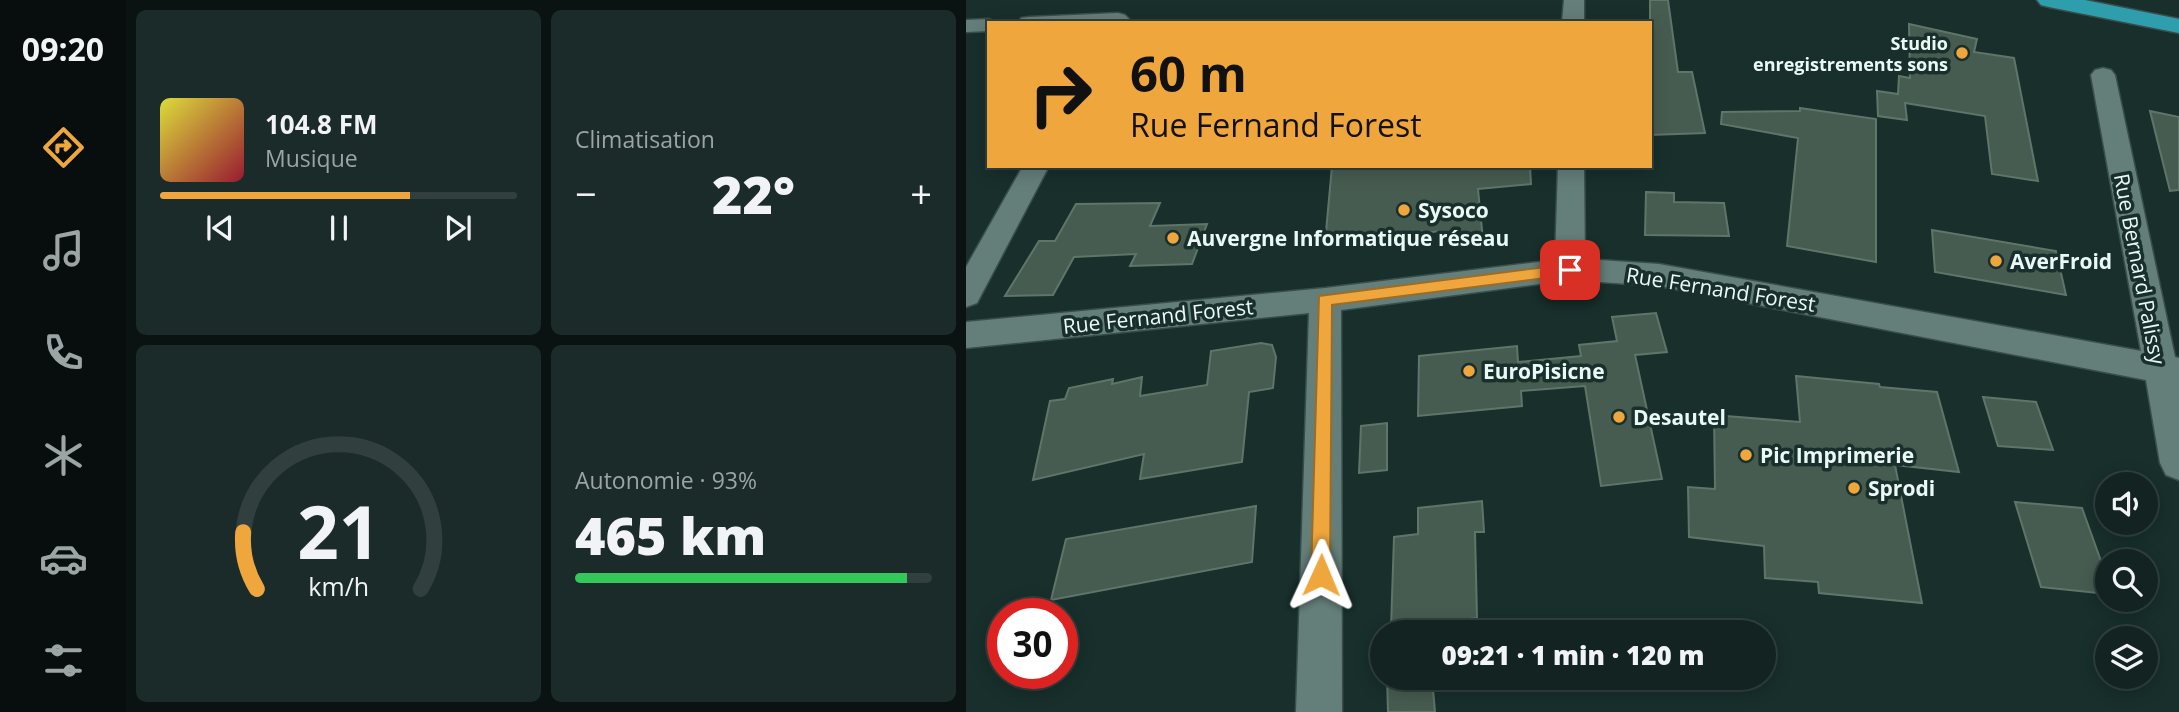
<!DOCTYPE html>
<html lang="fr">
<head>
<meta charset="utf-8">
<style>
  body { margin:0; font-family:"Open Sans",sans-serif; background:#1b2b2a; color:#f1f3f6; height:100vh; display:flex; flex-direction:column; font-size:26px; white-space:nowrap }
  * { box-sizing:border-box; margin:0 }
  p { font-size:23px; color:#9ca4a5 }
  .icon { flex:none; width:38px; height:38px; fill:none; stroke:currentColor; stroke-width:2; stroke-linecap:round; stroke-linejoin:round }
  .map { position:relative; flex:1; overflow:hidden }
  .side { display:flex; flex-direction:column; gap:10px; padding:10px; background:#0a1312; width:840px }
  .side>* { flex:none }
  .top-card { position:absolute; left:21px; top:21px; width:665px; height:147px; border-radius:0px; box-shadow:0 4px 18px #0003,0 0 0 2px #31403f; background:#efa73d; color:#111; overflow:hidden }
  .fabs { position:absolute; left:1129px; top:472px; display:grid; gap:14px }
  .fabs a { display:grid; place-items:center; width:63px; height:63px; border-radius:50%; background:#122321; box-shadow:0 4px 18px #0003,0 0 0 2px #31403f; font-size:35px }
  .speed { position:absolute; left:21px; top:598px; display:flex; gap:14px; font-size:35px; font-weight:700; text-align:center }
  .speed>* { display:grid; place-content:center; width:91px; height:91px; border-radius:50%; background:#122321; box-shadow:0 4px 18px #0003,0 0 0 2px #31403f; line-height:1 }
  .speed .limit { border:10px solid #d22; background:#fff; color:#111 }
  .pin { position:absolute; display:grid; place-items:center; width:60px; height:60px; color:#fff; margin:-30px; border-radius:14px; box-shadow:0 4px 10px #0006 }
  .me { position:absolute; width:77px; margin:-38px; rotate:1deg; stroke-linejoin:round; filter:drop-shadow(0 0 5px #0008) }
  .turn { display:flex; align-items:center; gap:24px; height:147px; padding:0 28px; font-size:32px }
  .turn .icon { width:91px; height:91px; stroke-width:2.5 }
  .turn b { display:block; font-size:49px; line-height:60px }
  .big { font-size:52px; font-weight:800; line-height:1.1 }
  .side .card { flex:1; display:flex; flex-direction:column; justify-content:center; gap:10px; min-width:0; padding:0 24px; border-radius:10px; background:#1b2b2a }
  .side .dial { align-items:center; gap:0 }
  .dial svg { height:182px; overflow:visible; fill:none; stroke:#31403f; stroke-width:7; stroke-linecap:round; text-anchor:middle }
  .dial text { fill:#f1f3f6; stroke:none }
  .song { display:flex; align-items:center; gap:21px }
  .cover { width:84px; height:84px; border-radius:10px; background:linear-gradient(135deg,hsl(60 70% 55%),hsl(350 70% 35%)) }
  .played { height:7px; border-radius:4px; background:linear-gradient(90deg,#efa73d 70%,#31403f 70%) }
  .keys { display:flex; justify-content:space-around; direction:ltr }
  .heat { display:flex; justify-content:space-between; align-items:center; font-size:38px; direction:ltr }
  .charge { height:10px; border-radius:5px; background:linear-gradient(90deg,#34c759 93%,#31403f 0) }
  .side .tiles { flex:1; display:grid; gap:10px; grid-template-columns:repeat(2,1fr) }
  .trip { position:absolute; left:404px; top:620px; width:406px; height:70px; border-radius:35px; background:#122321; box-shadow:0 4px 18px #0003,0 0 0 2px #31403f; font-weight:800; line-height:70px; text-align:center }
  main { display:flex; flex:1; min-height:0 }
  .dock { display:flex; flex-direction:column; width:126px; justify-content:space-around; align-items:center; background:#070e0d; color:#9ca4a5 }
  .dock .icon { width:49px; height:49px }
  .dock .selected { color:#efa73d }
  .dock b { font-size:32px; color:#f1f3f6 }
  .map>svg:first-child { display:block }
  .building { fill:#475c51; stroke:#5f756a; stroke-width:2 }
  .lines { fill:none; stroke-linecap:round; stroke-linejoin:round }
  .minor-casing { stroke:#394d4b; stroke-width:3 }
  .highway-casing { stroke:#394d4b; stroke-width:3 }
  .minor { fill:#647e7a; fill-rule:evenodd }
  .highway { fill:#2e9eac; fill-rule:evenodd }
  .route { fill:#efa73d; stroke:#9b6d28; stroke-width:2 }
  .poi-dot { fill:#efa73d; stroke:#182f2c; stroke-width:2.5 }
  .labels { text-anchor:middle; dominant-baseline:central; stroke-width:7; stroke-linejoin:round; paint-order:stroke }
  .far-poi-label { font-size:18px; font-weight:bold; fill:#eaf9f6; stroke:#182f2c; text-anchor:end }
  .poi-label { font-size:21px; font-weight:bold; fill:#eaf9f6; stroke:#182f2c; text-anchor:start }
  .street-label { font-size:21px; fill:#eaf9f6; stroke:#182f2c }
</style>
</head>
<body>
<main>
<nav class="dock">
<b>09:20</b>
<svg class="icon selected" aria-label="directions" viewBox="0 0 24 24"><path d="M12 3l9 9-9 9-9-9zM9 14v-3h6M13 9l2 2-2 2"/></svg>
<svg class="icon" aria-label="music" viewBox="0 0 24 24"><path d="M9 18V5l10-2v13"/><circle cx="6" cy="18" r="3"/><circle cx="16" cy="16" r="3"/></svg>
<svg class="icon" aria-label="phone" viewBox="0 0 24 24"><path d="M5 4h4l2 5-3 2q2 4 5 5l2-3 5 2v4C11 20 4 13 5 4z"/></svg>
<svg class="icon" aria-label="climate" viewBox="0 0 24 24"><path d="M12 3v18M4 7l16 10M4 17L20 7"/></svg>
<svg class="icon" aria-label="car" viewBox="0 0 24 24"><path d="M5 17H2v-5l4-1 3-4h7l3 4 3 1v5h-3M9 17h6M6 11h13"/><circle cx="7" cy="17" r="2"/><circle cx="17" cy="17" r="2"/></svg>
<svg class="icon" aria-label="filters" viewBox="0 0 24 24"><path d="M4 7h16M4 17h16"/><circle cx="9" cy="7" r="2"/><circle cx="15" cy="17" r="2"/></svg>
</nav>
<section class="side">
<div class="tiles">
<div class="card">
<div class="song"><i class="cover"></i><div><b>104.8 FM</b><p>Musique</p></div></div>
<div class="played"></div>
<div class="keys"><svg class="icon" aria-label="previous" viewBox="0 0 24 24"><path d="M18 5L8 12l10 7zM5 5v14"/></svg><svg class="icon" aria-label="pause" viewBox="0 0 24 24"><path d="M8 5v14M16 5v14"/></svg><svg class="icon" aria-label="next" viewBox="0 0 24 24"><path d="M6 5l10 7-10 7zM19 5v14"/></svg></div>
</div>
<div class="card"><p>Climatisation</p>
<div class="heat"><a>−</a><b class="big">22°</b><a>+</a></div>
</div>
<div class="card dial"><svg viewBox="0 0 100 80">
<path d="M14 69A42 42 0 1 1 86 69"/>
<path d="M14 69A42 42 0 0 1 8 44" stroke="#efa73d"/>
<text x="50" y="56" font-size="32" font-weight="700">21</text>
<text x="50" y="72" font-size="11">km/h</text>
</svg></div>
<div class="card"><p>Autonomie · 93%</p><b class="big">465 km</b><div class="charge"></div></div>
</div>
</section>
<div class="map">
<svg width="1213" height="712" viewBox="0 0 1213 712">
  <rect width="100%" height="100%" fill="#182f2c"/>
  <!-- building -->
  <path class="building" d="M684,0H702L712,72H726L739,133L684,135Z
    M943,24L1011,39L1008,52L1048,58L1072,181L1026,174L1019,116L939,103L941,120L912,116L911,91L932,94L933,76L944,78Z
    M834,108L910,119V262L821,246L832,138L755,124L756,112L834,111Z
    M1184,111L1213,117V190L1204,191Z
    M366,166H564L565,184L512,189L517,240L476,244L475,231L359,243Z
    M680,192L708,193V202L758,203L763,236L679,235Z
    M194,203L184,226L241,224L226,264L164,266L170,254L108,257L87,295L39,296L73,241H89L110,204Z
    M966,230L1090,251L1100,295L969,272Z
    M690,313L701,352L669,355L696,479L635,486L619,386L555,391L556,406L452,416L453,356L551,346L552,362L615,356L613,345L651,341L646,317Z
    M295,343L306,345L310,357L307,388L283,392L276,462L174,479L178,454L67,480L84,401L99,399L103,388L147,379L146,384L176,377L174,396L241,385L245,351Z
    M830,376L913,384L914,387L971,392L993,472L929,465L956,603L853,593L852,582L799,578L798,546L723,537L722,487L749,489L748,415L834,422Z
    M1017,397L1070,402L1087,450L1032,446Z
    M421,423V470L393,473L395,426Z
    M516,501L518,532H509L511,618L425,628L428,537L452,534V508Z
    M1049,502L1116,508L1141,578V594L1075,587Z
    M290,506L286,562L85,600L100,539Z
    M421,677H466L469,712H422Z"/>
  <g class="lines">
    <!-- minor casing -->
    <g class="minor-casing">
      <path id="minor" d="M598,0H618V23H596Z
        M152,13L159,15L163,19L160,23H53L55,18L63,17Z
        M23,19L32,23H23V31L0,32V20Z
        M1137,68L1145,70L1149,75L1209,357L1213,358V480L1200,475L1194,463L1180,380L693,286L604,280L375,310L376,712H330L343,313L0,348V322L359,288L589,260L592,166H618L619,259L693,264L1175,351L1125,75L1129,70Z
        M57,166H83L11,303L0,307V267Z"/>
    </g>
    <!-- highway casing -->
    <g class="highway-casing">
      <path id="highway" d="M1071,0H1119L1213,19V33L1083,7L1075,5Z"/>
    </g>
    <!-- minor -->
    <use href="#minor" class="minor"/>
    <!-- highway -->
    <use href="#highway" class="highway"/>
  </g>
  <!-- route -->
  <path class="route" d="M604,264L611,270L604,275L366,305L364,575L362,581L355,584L348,581L345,575L353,296Z"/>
  <!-- markers -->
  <g class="poi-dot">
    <circle cx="996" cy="53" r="7"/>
    <circle cx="438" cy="210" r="7"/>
    <circle cx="207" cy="238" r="7"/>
    <circle cx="1030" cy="261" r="7"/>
    <circle cx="503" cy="371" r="7"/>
    <circle cx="653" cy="417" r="7"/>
    <circle cx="780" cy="455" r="7"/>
    <circle cx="888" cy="488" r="7"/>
  </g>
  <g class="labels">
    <!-- far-poi labels -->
    <g class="far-poi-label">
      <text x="982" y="43">Studio<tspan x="982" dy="21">enregistrements sons</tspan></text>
    </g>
    <!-- poi labels -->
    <g class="poi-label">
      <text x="452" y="210">Sysoco</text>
      <text x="221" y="238">Auvergne Informatique réseau</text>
      <text x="1044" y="261">AverFroid</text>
      <text x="517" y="371">EuroPisicne</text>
      <text x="667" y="417">Desautel</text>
      <text x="794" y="455">Pic Imprimerie</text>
      <text x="902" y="488">Sprodi</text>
    </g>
    <!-- street labels -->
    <g class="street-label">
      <text transform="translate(1174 269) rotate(79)">Rue Bernard Palissy</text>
      <text transform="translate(755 289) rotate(9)">Rue Fernand Forest</text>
      <text transform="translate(192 316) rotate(-6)">Rue Fernand Forest</text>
    </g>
  </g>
</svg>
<div class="fabs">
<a><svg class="icon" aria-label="sound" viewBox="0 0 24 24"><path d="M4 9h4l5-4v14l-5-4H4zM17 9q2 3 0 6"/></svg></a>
<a><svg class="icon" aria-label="search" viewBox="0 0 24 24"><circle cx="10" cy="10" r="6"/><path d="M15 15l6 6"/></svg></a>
<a><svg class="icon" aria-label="layers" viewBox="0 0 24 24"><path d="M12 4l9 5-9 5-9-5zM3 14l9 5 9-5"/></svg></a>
</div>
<div class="speed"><div class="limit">30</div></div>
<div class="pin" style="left:604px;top:270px;background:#d93025"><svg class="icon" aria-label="arrive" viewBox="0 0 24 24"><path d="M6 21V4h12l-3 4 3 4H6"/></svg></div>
<svg class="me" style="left:355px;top:575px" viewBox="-20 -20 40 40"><path d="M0-17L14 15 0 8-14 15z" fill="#efa73d" stroke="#fff" stroke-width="4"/></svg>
<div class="trip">09:21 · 1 min · 120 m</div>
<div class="top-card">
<div class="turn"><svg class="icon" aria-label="right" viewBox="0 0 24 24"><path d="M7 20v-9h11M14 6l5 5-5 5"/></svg><div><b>60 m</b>Rue Fernand Forest</div></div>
</div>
</div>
</main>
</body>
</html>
